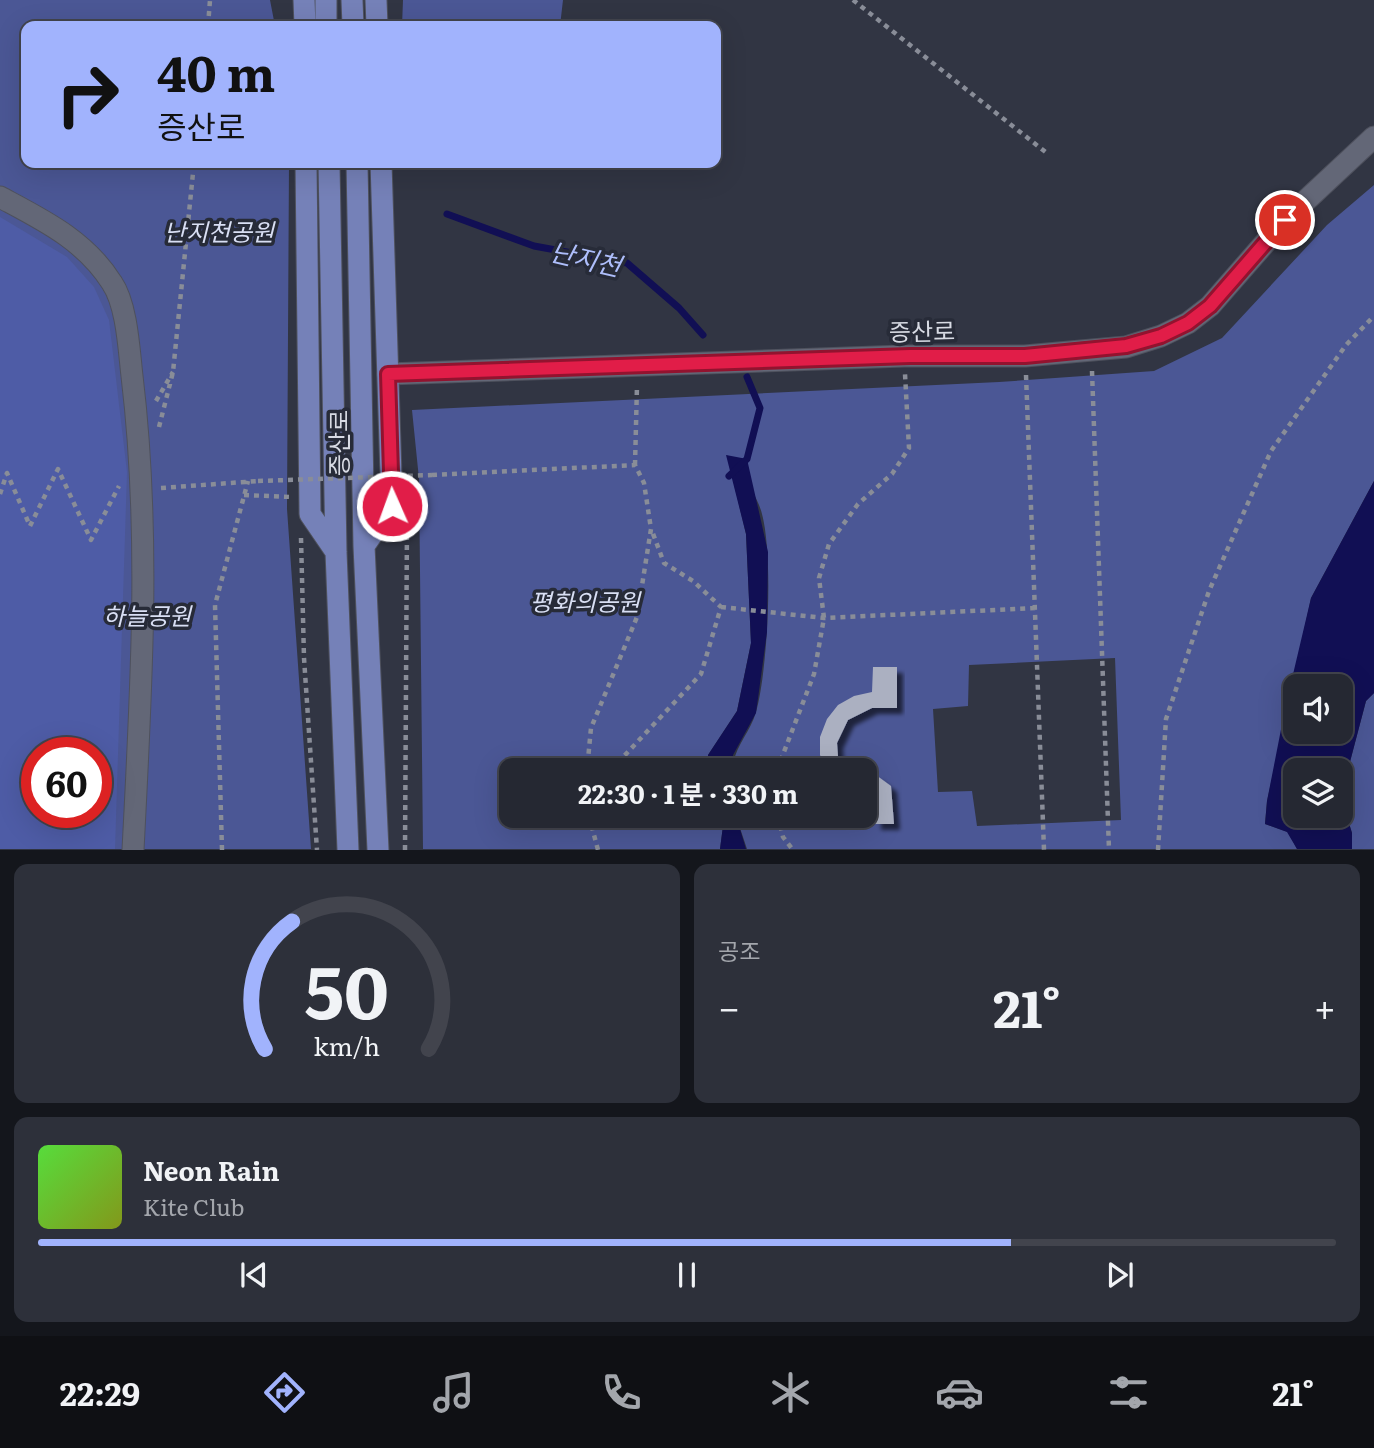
<!DOCTYPE html>
<html lang="ko">
<head>
<meta charset="utf-8">
<style>
  body { margin:0; font-family:Literata,"Noto Sans KR",serif; background:#2d303a; color:#f1f3f6; height:100vh; display:flex; flex-direction:column; font-size:26px; white-space:nowrap }
  * { box-sizing:border-box; margin:0 }
  p { font-size:23px; color:#a3a6ac }
  .icon { flex:none; width:38px; height:38px; fill:none; stroke:currentColor; stroke-width:2; stroke-linecap:round; stroke-linejoin:round }
  .map { position:relative; height:850px; overflow:hidden }
  .drawer { display:flex; flex-direction:column; gap:14px; padding:14px; background:#14161c; flex:1 }
  .drawer>* { flex:none }
  .hud { position:absolute; left:21px; top:21px; width:700px; height:147px; border-radius:14px; box-shadow:0 7px 28px #0002,0 0 0 2px #42444d; background:#a1b3fd; color:#111; overflow:hidden }
  .controls { position:absolute; left:1283px; top:674px; display:grid; gap:14px }
  .controls a { display:grid; place-items:center; width:70px; height:70px; border-radius:14px; background:#252832; box-shadow:0 7px 28px #0002,0 0 0 2px #42444d; font-size:35px }
  .speed { position:absolute; left:21px; top:737px; display:flex; gap:14px; font-size:35px; font-weight:700; text-align:center }
  .speed>* { display:grid; place-content:center; width:91px; height:91px; border-radius:50%; background:#252832; box-shadow:0 7px 28px #0002,0 0 0 2px #42444d; line-height:1 }
  .speed .limit { border:10px solid #d22; background:#fff; color:#111 }
  .pin { position:absolute; display:grid; place-items:center; width:60px; height:60px; color:#fff; margin:-30px; border:4px solid #fff; border-radius:50%; box-shadow:0 2px 7px #0007 }
  .me { position:absolute; width:77px; margin:-38px; rotate:358deg; stroke-linejoin:round; filter:drop-shadow(0 0 5px #0008) }
  .turn { display:flex; align-items:center; gap:24px; height:147px; padding:0 21px; font-size:32px }
  .turn .icon { width:91px; height:91px; stroke-width:2.5 }
  .turn b { display:block; font-size:49px; line-height:60px }
  .big { font-size:52px; font-weight:700; line-height:1.1 }
  .drawer .card { flex:1; display:flex; flex-direction:column; justify-content:center; gap:10px; min-width:0; padding:0 24px; border-radius:14px; background:#2d303a }
  .drawer .dial { align-items:center; gap:0 }
  .dial svg { height:182px; overflow:visible; fill:none; stroke:#42444d; stroke-width:7; stroke-linecap:round; text-anchor:middle }
  .dial text { fill:#f1f3f6; stroke:none }
  .song { display:flex; align-items:center; gap:21px }
  .cover { width:84px; height:84px; border-radius:10px; background:linear-gradient(135deg,hsl(110 70% 55%),hsl(70 70% 35%)) }
  .played { height:7px; border-radius:4px; background:linear-gradient(90deg,#a1b3fd 75%,#42444d 75%) }
  .keys { display:flex; justify-content:space-around; direction:ltr }
  .heat { display:flex; justify-content:space-between; align-items:center; font-size:38px; direction:ltr }
  .drawer .tiles { flex:1; display:grid; gap:14px; grid-template-columns:1fr 1fr }
  .card:last-child { grid-column:span 2 }
  .trip { position:absolute; left:499px; top:758px; width:378px; height:70px; border-radius:14px; background:#252832; box-shadow:0 7px 28px #0002,0 0 0 2px #42444d; font-weight:700; line-height:70px; text-align:center }
  .dock { display:flex; height:112px; justify-content:space-around; align-items:center; background:#0f1014; color:#a3a6ac }
  .dock .icon { width:49px; height:49px }
  .dock .active { color:#a1b3fd }
  .dock b { font-size:32px; color:#f1f3f6 }
  .map>svg:first-child { display:block }
  .green { fill:#4b5795; fill-rule:evenodd }
  .forest { fill:#4e5ca6; fill-rule:evenodd }
  .water { fill:#110f54; fill-rule:evenodd }
  .lines { fill:none; stroke-linecap:round; stroke-linejoin:round }
  .stream { stroke:#110f54; stroke-width:7 }
  .building { fill:#abb0c1; filter:url(#shadow) }
  .minor-casing { stroke:#4e515d; stroke-width:23 }
  .major-casing { stroke:#4e515d; stroke-width:23 }
  .path { stroke:#898d98; stroke-width:4.5; stroke-dasharray:5 5; stroke-linecap:butt }
  .minor { stroke:#636777; stroke-width:21 }
  .major { stroke:#7581b8; stroke-width:21 }
  .path-bridge { stroke:#898d98; stroke-width:4.5; stroke-dasharray:5 5; stroke-linecap:butt }
  .route-casing { stroke:#92132f; stroke-width:18 }
  .route { stroke:#e11d48; stroke-width:12 }
  .labels { text-anchor:middle; dominant-baseline:central; stroke-width:7; stroke-linejoin:round; paint-order:stroke }
  .park-label { font-size:24px; font-style:italic; fill:#d9dff4; stroke:#272b38 }
  .street-label { font-size:24px; fill:#d8dbe4; stroke:#272b38 }
  .water-label { font-size:26px; font-style:italic; fill:#aebefb; stroke:#272b38 }
</style>
</head>
<body>
<div class="map">
<svg width="1374" height="850" viewBox="0 0 1374 850">
  <defs>
    <filter id="shadow"><feDropShadow dx="6" dy="6" stdDeviation="2" flood-color="#0009"/></filter>
  </defs>
  <rect width="100%" height="100%" fill="#313543"/>
  <!-- green -->
  <path class="green" d="M0,0H270L275,26H26V163H289L287,509L311,849H0ZM37,752H96V812H37Z
    M403,0H563L560,26H402Z
    M1374,185V481L1311,598L1267,801L1265,824L1288,832L1297,849H747L736,816H864V770H732C734,747 750,733 756,712C768,671 775,542 759,505C752,487 737,471 727,455L746,534L751,643L737,711L708,755L709,770H511V816H720L723,826L720,849H423L419,479L412,410L999,382L1154,371L1222,338L1327,225ZM1115,658L1121,820L977,826L972,791L938,792L933,709L968,706L969,665Z
    M1374,693V849H1352V833L1341,796L1366,701Z"/>
  <!-- forest -->
  <path class="forest" d="M0,217L67,257L94,287L109,320L127,472L115,849H0ZM37,752H96V812H37Z"/>
  <!-- water -->
  <path class="water" d="M726,455L747,459L768,552L767,632L756,713L733,755L732,770H709L708,755L737,711L751,643L746,534Z
    M1374,481V693L1366,701L1341,796L1340,770H1295V816H1340L1341,799L1352,833V849H1297L1287,832L1265,824L1267,801L1286,704L1311,598ZM1295,686H1340V732H1295Z
    M720,816H736L746,849H720L723,826Z"/>
  <g class="lines">
    <!-- stream -->
    <path class="stream" d="M447,214L534,246L627,263L679,308L703,335
      M729,476L747,459L760,408L747,377"/>
  </g>
  <!-- building -->
  <path class="building" d="M873,667H897V708H872L848,720L837,743L838,756L845,770H826L820,755V737L827,719L838,705L854,696L872,692Z
    M876,775L891,786L894,824H875V814L864,812V777Z"/>
  <g class="lines">
    <!-- minor casing -->
    <g class="minor-casing">
      <path id="minor" d="M0,197C43,220 85,240 112,283C127,305 129,350 132,376C151,534 141,692 133,850
        M388,374L904,356H1025L1126,347L1161,336L1188,323L1210,306L1285,220L1374,137"/>
    </g>
    <!-- major casing -->
    <g class="major-casing">
      <path id="major" d="M304,0L305,26
        M326,0V26
        M352,0L353,26
        M376,0L377,26
        M306,163L310,514L336,552
        M329,163L336,552L348,850
        M357,163L364,546L378,850
        M364,546L392,506L381,163"/>
    </g>
    <!-- path -->
    <path class="path" d="M853,0L1048,154
      M208,26L210,0
      M1092,371L1109,850
      M1026,375L1044,850
      M156,401L173,372
      M159,427L173,372L194,163
      M635,465L637,385
      M432,475L635,465L644,483L651,529L637,617L591,728L587,770
      M161,488L258,481
      M0,494L7,473L30,526L58,469L91,540L119,486
      M244,495L292,497
      M301,538L304,658L317,850
      M721,607L824,618L1036,608
      M611,770L701,674L721,607L693,581L664,563L652,531
      M777,770L814,674L824,618L819,578L829,544L858,504L892,474L909,448L905,374
      M589,816L598,850
      M778,816L783,837L793,850
      M222,850L215,605L248,481
      M405,850L407,521
      M1158,850L1166,719L1209,591L1271,451L1346,345L1374,316"/>
    <!-- minor -->
    <use href="#minor" class="minor"/>
    <!-- major -->
    <use href="#major" class="major"/>
    <!-- path-bridge -->
    <path class="path-bridge" d="M258,481L432,475"/>
  </g>
  <g class="lines">
    <!-- route casing -->
    <g class="route-casing">
      <path id="route" d="M392,506L388,374L910,356H1025L1126,346L1161,336L1188,323L1210,306L1285,220"/>
    </g>
    <!-- route -->
    <use href="#route" class="route"/>
  </g>
  <g class="labels">
    <!-- park labels -->
    <g class="park-label">
      <text x="219" y="230">난지천공원</text>
      <text x="585" y="600">평화의공원</text>
      <text x="147" y="614">하늘공원</text>
    </g>
    <!-- street labels -->
    <g class="street-label">
      <text transform="translate(922 330) rotate(-1)">증산로</text>
      <text transform="translate(337 443) rotate(-90)">증산로</text>
    </g>
    <!-- water labels -->
    <g class="water-label">
      <text transform="translate(586 257) rotate(13)">난지천</text>
    </g>
  </g>
</svg>
<div class="controls">
<a><svg class="icon" aria-label="sound" viewBox="0 0 24 24"><path d="M4 9h4l5-4v14l-5-4H4zM17 9q2 3 0 6"/></svg></a>
<a><svg class="icon" aria-label="layers" viewBox="0 0 24 24"><path d="M12 4l9 5-9 5-9-5zM3 14l9 5 9-5"/></svg></a>
</div>
<div class="speed"><div class="limit">60</div></div>
<div class="pin" style="left:1285px;top:220px;background:#d93025"><svg class="icon" aria-label="arrive" viewBox="0 0 24 24"><path d="M6 21V4h12l-3 4 3 4H6"/></svg></div>
<svg class="me" style="left:392px;top:506px" viewBox="-20 -20 40 40"><circle r="17" fill="#e11d48" stroke="#fff" stroke-width="3"/><path d="M0-11L8 9 0 5-8 9z" fill="#fff"/></svg>
<div class="trip">22:30 · 1 분 · 330 m</div>
<div class="hud">
<div class="turn"><svg class="icon" aria-label="right" viewBox="0 0 24 24"><path d="M7 20v-9h11M14 6l5 5-5 5"/></svg><div><b>40 m</b>증산로</div></div>
</div>
</div>
<section class="drawer">
<div class="tiles">
<div class="card dial"><svg viewBox="0 0 100 80">
<path d="M14 69A42 42 0 1 1 86 69"/>
<path d="M14 69A42 42 0 0 1 26 13" stroke="#a1b3fd"/>
<text x="50" y="56" font-size="32" font-weight="700">50</text>
<text x="50" y="72" font-size="11">km/h</text>
</svg></div>
<div class="card"><p>공조</p>
<div class="heat"><a>−</a><b class="big">21°</b><a>+</a></div>
</div>
<div class="card">
<div class="song"><i class="cover"></i><div><b>Neon Rain</b><p>Kite Club</p></div></div>
<div class="played"></div>
<div class="keys"><svg class="icon" aria-label="previous" viewBox="0 0 24 24"><path d="M18 5L8 12l10 7zM5 5v14"/></svg><svg class="icon" aria-label="pause" viewBox="0 0 24 24"><path d="M8 5v14M16 5v14"/></svg><svg class="icon" aria-label="next" viewBox="0 0 24 24"><path d="M6 5l10 7-10 7zM19 5v14"/></svg></div>
</div>
</div>
</section>
<nav class="dock">
<b>22:29</b>
<svg class="icon active" aria-label="directions" viewBox="0 0 24 24"><path d="M12 3l9 9-9 9-9-9zM9 14v-3h6M13 9l2 2-2 2"/></svg>
<svg class="icon" aria-label="music" viewBox="0 0 24 24"><path d="M9 18V5l10-2v13"/><circle cx="6" cy="18" r="3"/><circle cx="16" cy="16" r="3"/></svg>
<svg class="icon" aria-label="phone" viewBox="0 0 24 24"><path d="M5 4h4l2 5-3 2q2 4 5 5l2-3 5 2v4C11 20 4 13 5 4z"/></svg>
<svg class="icon" aria-label="climate" viewBox="0 0 24 24"><path d="M12 3v18M4 7l16 10M4 17L20 7"/></svg>
<svg class="icon" aria-label="car" viewBox="0 0 24 24"><path d="M5 17H2v-5l4-1 3-4h7l3 4 3 1v5h-3M9 17h6M6 11h13"/><circle cx="7" cy="17" r="2"/><circle cx="17" cy="17" r="2"/></svg>
<svg class="icon" aria-label="filters" viewBox="0 0 24 24"><path d="M4 7h16M4 17h16"/><circle cx="9" cy="7" r="2"/><circle cx="15" cy="17" r="2"/></svg>
<b>21°</b>
</nav>
</body>
</html>
